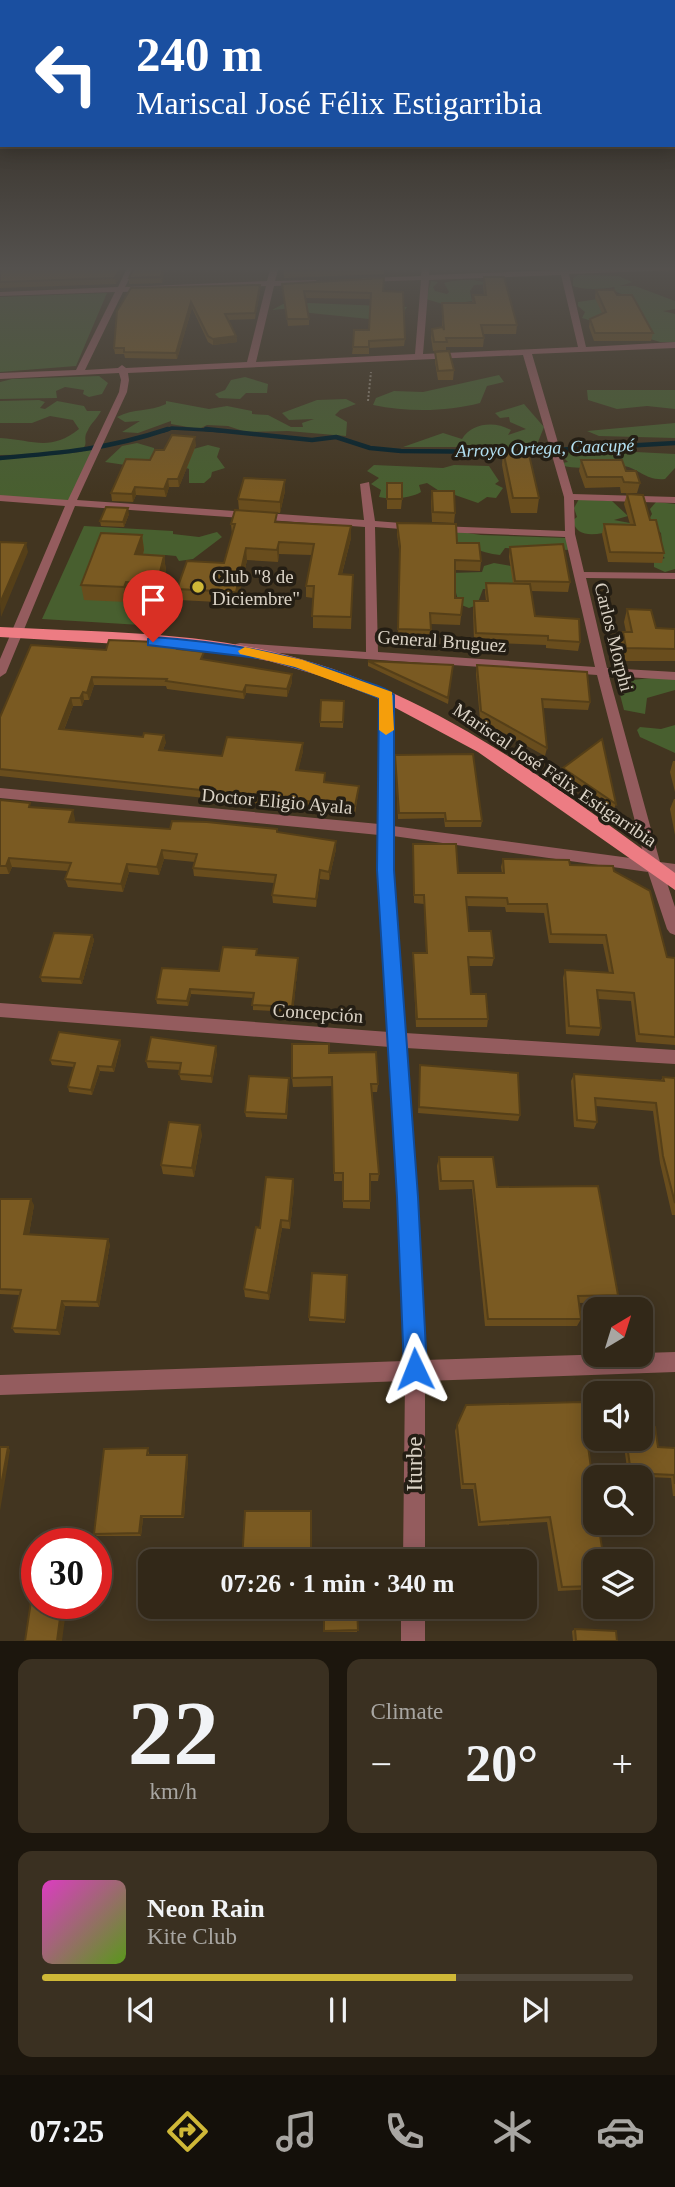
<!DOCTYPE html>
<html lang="en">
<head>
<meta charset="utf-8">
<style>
  body { margin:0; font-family:Georgia,serif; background:#3a3021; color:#f1f3f6; height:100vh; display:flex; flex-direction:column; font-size:26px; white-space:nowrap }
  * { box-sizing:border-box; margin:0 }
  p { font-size:23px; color:#a8a6a2 }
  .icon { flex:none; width:38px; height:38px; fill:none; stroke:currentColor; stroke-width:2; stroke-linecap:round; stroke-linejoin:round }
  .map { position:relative; height:1641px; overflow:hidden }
  .drawer { display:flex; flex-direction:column; gap:18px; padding:18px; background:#1c160d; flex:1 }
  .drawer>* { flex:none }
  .top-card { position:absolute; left:0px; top:0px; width:676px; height:147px; box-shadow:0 4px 18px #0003,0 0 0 2px #4d4437; background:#1a4fa0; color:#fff; overflow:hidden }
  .needle { width:46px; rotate:38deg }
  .fabs { position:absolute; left:583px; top:1297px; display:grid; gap:14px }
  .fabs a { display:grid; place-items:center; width:70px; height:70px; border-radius:14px; background:#322818; box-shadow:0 4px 18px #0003,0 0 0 2px #4d4437; font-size:35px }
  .speed { position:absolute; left:21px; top:1528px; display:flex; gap:14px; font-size:35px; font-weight:700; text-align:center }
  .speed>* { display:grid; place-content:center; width:91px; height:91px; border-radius:50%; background:#322818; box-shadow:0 4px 18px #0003,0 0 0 2px #4d4437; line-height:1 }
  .speed .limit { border:10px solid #d22; background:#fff; color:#111 }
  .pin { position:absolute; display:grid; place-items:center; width:60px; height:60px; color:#fff; margin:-72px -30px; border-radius:50% 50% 50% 0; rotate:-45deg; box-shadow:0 0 7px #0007 }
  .pin .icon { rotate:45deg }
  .me { position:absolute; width:77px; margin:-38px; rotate:358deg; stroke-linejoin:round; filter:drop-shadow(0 0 5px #0008) }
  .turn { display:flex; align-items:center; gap:24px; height:147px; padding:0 21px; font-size:32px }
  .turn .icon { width:91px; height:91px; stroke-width:2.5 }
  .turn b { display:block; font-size:49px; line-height:60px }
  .big { font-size:52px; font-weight:700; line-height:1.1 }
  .drawer .card { flex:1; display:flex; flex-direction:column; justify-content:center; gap:10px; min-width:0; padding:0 24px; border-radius:14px; background:#3a3021 }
  .drawer .dial { align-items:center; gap:0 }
  .dial b { font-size:91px; line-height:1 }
  .song { display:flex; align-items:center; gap:21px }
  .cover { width:84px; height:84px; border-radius:10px; background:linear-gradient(135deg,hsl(310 70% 55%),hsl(90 70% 35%)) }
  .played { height:7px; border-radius:4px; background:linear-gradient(90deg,#cfb837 70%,#4d4437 70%) }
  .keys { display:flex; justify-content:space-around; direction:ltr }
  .heat { display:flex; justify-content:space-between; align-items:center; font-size:38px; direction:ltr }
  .drawer .tiles { flex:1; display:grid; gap:18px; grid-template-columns:1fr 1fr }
  .card:last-child { grid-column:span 2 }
  .trip { position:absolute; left:138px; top:1549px; width:399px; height:70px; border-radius:14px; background:#322818; box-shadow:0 4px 18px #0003,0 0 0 2px #4d4437; font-weight:700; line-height:70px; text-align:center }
  .menu { display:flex; height:112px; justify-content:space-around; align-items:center; background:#14100a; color:#a8a6a2 }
  .menu .icon { width:49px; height:49px }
  .menu .current { color:#cfb837 }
  .menu b { font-size:32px; color:#f1f3f6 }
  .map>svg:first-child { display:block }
  .green { fill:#485f2f }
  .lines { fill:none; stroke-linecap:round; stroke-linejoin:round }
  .stream-far1 { stroke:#001f29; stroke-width:3.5 }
  .stream { stroke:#001f29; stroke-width:4.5 }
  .path { stroke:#908675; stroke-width:2; stroke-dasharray:2 2; stroke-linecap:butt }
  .minor { fill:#945c5e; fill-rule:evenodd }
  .primary { fill:#ed7c83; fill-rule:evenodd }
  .wall { fill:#694d1d }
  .shaded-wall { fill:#553f18 }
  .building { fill:#7a5a22; stroke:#553f18; stroke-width:2 }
  .route { fill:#1a73e8; stroke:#114b97; stroke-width:2 }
  .slow { fill:#f59e0b }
  .poi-dot { fill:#cfb837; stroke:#241e14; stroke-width:2.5 }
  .labels { text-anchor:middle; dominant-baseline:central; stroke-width:7; stroke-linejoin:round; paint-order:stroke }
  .far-water-label { font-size:18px; font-style:italic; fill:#b3e1f3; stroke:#241e14 }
  .poi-label { font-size:19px; fill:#dad2c5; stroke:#241e14; text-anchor:start }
  .street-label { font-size:19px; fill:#dad2c5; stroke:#241e14 }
  .near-street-label { font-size:23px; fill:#dad2c5; stroke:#241e14 }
</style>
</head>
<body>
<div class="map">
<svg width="675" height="1641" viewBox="0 0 675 1641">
  <rect width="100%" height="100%" fill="#423520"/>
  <!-- green -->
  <path class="green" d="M578,275L618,276L632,282C618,288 588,292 573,286V278Z
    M431,281L438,282L433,287L435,291L447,294L449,292L444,283C455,280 479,278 487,284L474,285L470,291L472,301L446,305L426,299Z
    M615,286H635L675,301V309L663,311L675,314V342H660L582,318L585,312L578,306V302L624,295L614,291Z
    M107,293L76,366L0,372V297Z
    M309,303L407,307L403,313L369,319L310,313L294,308L272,310L283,304Z
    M499,375L504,382L487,386L480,403C446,412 407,412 373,405L376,398L394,391L423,392Z
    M99,376L108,383L102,394L89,397L83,394L84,390L65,387L56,391L57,398L0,399V382L12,379Z
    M245,377L268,384L267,393H246L240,399L219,398L215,394L225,390L231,380Z
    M587,390H675V409L647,406L617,409L588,400Z
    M346,399L356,404L340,410L335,415L347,422L346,436L288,431L246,432L228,426L207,425L199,429L171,424V421L138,433L122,432L140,421L125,422L117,417C134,408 149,412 166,404V401L209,409L227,406L252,411V414L268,415L291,427H303L302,423L314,419L289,420L282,413L317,400Z
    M39,400L45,402L40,408L45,409L57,401L84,406L87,411H101C97,419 91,423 88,430C80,442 95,446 71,453L81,452L98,443L72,501L0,498V458L64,454L0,455V438C34,440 50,452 79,429L73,420L50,416L32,423H0V401Z
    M524,404L544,427L536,447H403L443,433L462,439C472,422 496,421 511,430L508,435L526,429L510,422L509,417L500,418L495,413Z
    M675,423V438L599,436L587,431Z
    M137,443L154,448L155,456L146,468L105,462L122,446Z
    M208,445L220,448L217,457L225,468L212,472L211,477L204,483H189V469L184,467L179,453Z
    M577,449L675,454V468L665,479C646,481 640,469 624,466C604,463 584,471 564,466L562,463L568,462L564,458L565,454Z
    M374,465L443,468L454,465L489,466L499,481L495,484L503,488L496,498L487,497L478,503L455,495L447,496L427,483L419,485L421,492C412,498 390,500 379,497L381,490L371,484L379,478L367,471Z
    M579,499L612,501L628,516L614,520L635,524C618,528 577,547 573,520L577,517L574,508Z
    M656,502L675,504V569L665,572L654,567V562L665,558L654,549L653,545L662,543L661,533L648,521L652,514L650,509Z
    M84,526L173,531V534L199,537L217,532L222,537L193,559L179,561L176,556L165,555L141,625L42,619Z
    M441,529L481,535L566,538L570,550L505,548L500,555C480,554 462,541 441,539Z
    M494,563L522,568L521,583L506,590L483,589L477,605L469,608L459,604L455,589L450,586L451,573L482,572L484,566Z
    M661,677L675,678V690L647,698L645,714L624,710L618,687L622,681Z
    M675,725V753L640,737L637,730L640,727L661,729Z"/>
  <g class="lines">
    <!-- stream-far1 -->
    <path class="stream-far1" d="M163,431L172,428L224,431"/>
    <!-- stream -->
    <path class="stream" d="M206,429L312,440L336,437L370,448L401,451L509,452
      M520,452L675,443
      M0,458C62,453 108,449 168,429"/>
    <!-- path -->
    <path class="path" d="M368,401L371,372"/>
    <!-- minor -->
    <path class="minor" d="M128,266H136L125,287L267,281L271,266H279L275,281L316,280L317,282L313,284L274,286L256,362L415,354L421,280L362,282V278H365L421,276L422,266H430L429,275L560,270L559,266H567L568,270L675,266V270L569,274L586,347L675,342V348L532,354L573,494L675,497V503L574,500L575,534L584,572L675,573V579L586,578L607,668L675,672V680L609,676L660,862L675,864V876L664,874L675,907V935L670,933L667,929L648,872L393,836V870L405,1033L675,1050V1064L406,1048L417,1197L425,1360L675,1352V1372L425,1381V1561H403L405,1381L0,1395V1375L404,1361L399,1197L390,1047L0,1017V1003L389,1032L379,870V835L0,798V788L379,824L380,695L386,691L392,695L393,826L645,860L597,675L236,650L234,647L236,644L240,643L366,652L365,527L75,506L6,673L0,677V659L65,506L0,501V495L68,500L119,392L121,380L119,373L0,379V373L76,370L115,292L0,296V292L118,287ZM561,275L578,347L423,354L429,280ZM266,286L247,362L126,368L122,365L118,368L85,370L123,292ZM523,355L564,497L565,531L438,526L433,529L438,532L565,537L595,667L378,652L375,527L414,530L419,527L414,524L375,521L369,482L360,484L364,520L77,500L127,392L129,380L128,373Z
      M401,1606H425V1641H401Z"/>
    <!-- primary -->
    <path class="primary" d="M0,627C90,632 181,631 269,651C423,685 550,782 675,873V890L478,752L375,697L321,676L269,661L204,649L0,637Z"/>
  </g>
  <!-- wall -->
  <path class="wall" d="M0,266L124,268L116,284L0,288Z
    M135,266H165L162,283L129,284V278Z
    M283,266H384V274L284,278Z
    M484,277L517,325L516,334H483L484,338L483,347H446V350L433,351L431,338L432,329L442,327V303H472L473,295H484L483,286Z
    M282,284L383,291L405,339L404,346L369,348V354H352L353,347L369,330L371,299L305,298L309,319V325L288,326Z
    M596,290L653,333L651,341H594L589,327L590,319L602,313L595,298Z
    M260,291L255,319L228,320L236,336L237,342L213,345L208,342L192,308L177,359L125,358L124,354H115L114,348L117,311Z
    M435,352L454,370L453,380H438L435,362Z
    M196,445L179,487H169L166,497L136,495L133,502L112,501L111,493L150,460L164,450Z
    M503,450L539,498L537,513H511L502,465Z
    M581,460L626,471L640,483L637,493H621L620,487L585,488L579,471Z
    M387,483L402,499L401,509H387Z
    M285,491L280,513L239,510L238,499Z
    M432,491L455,513L454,523L432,522L431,501Z
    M627,494L664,553L662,563L608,562L602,534L604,524H630L624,504Z
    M129,514L124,527L101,526L100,521Z
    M277,522L351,538L342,574L353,575L351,629L313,628V598L306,597V586L312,555L279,554L278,562L247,560L237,603L179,600L177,589L224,563L232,534L231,524Z
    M397,523L457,543L481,561L480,571L455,570V598H463L460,625L431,624L430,641L398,640L400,557L397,534Z
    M142,535L144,550L143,555L164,556L166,571L159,599L128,598L127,602L84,600L81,585Z
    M510,547L570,582L568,592L531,591L535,616L580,642L578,651L546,648V645L474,642L473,609L474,601H486L485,592L486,583L513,584L509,557Z
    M627,609L656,628L675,629V661H623L620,645L623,632H626L624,622Z
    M180,649L204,660L292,682L287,697L246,693L244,699L167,689L166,686L94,685L89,700H84L82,706H73L64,730L166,742L163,750L222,756L303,743V751L298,770L325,783L358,794L355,814L0,776V717L106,650Z
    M368,661L453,665L448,704L368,666Z
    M477,665L590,702L588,710L543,708L547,748L545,756L480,720L476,674Z
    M344,701L343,728L320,727V722Z
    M395,755L482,821L481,827H445L444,818L398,819Z
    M673,761H675V792L670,772Z
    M563,768L616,804L614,809L562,773Z
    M674,799H675V835L670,809Z
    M0,800L75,819L74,822L170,829L278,833L336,849L329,880L320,879L316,907L273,903L272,895L274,883L194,876L193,868L195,862L164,859L159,875L129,872L123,892L68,887L65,879L68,871L12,867L9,874H0Z
    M413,844L458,873H502L501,867L503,859L570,865L614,871L667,957L675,958V1045L636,1042L631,1001L598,999L601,1028L599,1036L566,1034L563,978L565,970L609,973L603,944L549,943L544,913L506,912L505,907L467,906L469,931L494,958L492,966H468L471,994L488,1019L487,1027H416L413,962V953H426L424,904L414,903Z
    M92,935L94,940L82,984L42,982L40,977Z
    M257,955L298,963L293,1012L253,1010V998L191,994L188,1006L157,1004L156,999Z
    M121,1044L114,1072L100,1071L92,1095L69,1092L68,1087L74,1067L52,1065L50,1060Z
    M217,1053L212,1083L181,1080L179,1074L180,1070L148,1068L146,1061Z
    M329,1053L378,1084L377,1092H372L379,1174L378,1181H370V1209L343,1208V1181H334L333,1086L293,1087L292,1078Z
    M420,1072L520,1115L518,1121L418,1113Z
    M574,1074L661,1080L663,1077L675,1078V1215H672L660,1163L653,1111L596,1106L597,1122L594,1129L574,1127L571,1081Z
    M289,1083L287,1119L246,1117L245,1112Z
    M202,1134L194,1177L163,1174L161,1165Z
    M439,1157L497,1187L618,1295L613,1302L579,1303L581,1319L577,1326H485L472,1189L439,1190L437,1166Z
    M293,1179L294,1188L290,1229L282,1228L269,1300L245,1297L244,1289L260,1228Z
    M0,1199L34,1205L29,1234L110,1244L99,1307L65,1306L60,1335L15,1333L12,1328L20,1295L0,1294Z
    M347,1275L345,1323L309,1321V1317Z
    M457,1425L595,1561V1589L558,1591L547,1522L478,1526L473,1489H461L455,1431Z
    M623,1438H640L658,1447L675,1448V1496H673L671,1478L628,1476Z
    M149,1451V1455H187L188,1458L184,1518H143L141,1536H97L94,1534Z
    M324,1606H357V1632H324Z
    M575,1629L617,1641H573L572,1631Z"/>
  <!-- shaded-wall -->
  <path class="shaded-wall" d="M121,266H124V268L116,284L115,278Z
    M163,266H165L162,283L161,277Z
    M260,285V291L255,319V313Z
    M191,302L192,308L177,359L176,353Z
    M236,336L237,342L213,345V339Z
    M195,437L196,445L179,487L178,479Z
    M168,479L169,487L166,497L164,489Z
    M285,480V491L280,513V502Z
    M135,487L136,495L133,502L132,494Z
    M128,508L129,514L124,527L123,522Z
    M351,526V538L339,585V574Z
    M142,535L144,550L138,570L135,554Z
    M279,542V554L278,562L277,550Z
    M26,543L28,552L1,617L0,603Z
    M246,548L247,560L237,603L236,592Z
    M164,556L166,571L159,599L157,584Z
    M126,582L128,598L127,602L124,587Z
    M292,674V682L287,697V689Z
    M92,677L94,685L89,700L87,693Z
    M246,685V693L244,699L243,692Z
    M83,692L84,700L82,706L80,698Z
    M71,698L73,706L61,737L59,729Z
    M164,735L166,742L160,758L159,750Z
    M303,743V751L297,777L296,770Z
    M73,810L75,819L71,830L69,822Z
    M336,841V849L329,880V872Z
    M162,850L164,859L159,875L157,867Z
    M9,858L12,867L9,874L6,866Z
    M127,864L129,872L123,892L121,884Z
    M320,870V879L316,907V899Z
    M92,935L94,940L82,984L80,979Z
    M298,958V963L293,1012L292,1007Z
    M190,989L191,994L188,1006L187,1001Z
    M120,1040L121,1044L114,1072L112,1067Z
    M216,1046L217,1053L212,1083L211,1076Z
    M98,1066L100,1071L92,1095L91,1090Z
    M200,1125L202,1134L194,1177L192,1168Z
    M293,1179L294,1188L290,1229L289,1221Z
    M31,1199L34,1205L28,1239L24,1234Z
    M281,1220L282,1228L269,1300L268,1293Z
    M108,1239L110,1244L99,1307L97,1302Z
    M62,1301L65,1306L60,1335L57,1330Z
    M8,1447L10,1450L0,1511V1491Z
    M187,1455L188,1458L184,1518L182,1516Z
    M141,1516L143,1518L141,1536L139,1533Z
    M62,1603H67L62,1641H57Z"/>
  <!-- building -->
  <path class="building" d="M0,266H121L115,278L0,282Z
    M135,266H163L161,277L129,278Z
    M283,266H384V267L284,271Z
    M484,277H504L517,325H481L484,338H446L447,342H434L432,329L443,327L444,330L442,303H475L473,295H486Z
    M384,278L383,291L403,292L405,339L369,341V347H353L354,330H369L371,293L304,291L309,319H287L282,284Z
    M260,285L255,313L225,314L236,336L213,339L208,336L191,302L176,353L124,352V348H114L117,311L131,288Z
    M596,290H614L617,295H632L653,333H595L590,319L606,312Z
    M449,351L454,370L438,371L435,352Z
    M172,435L195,437L178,479H168L164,489L135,487L132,494L111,493L126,459L150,460L155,450H164Z
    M503,450H528L539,498H513Z
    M581,460H622L626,471H636L640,483L624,482L622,477H587Z
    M244,478L285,480L280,502L238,499Z
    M387,483H402V499H387Z
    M432,491H454L455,513L433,512Z
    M627,494L643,495L650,520H656L664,553L610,552L604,524L635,525Z
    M106,507L128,508L123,522L100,521Z
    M235,510L277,513L275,522L351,526L339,574L353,575L351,617L312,616L314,586H306L314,544L279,542L277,550L246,548L236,592L177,589L187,561L224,563L235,524H231Z
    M397,523L456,524L457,543H479L481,561L455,560V598H463L461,615L430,613L431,630L398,629L400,546Z
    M101,533L142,535L135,554L164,556L157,584L126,582L124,587L81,585Z
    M0,542L26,543L0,603Z
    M563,544L570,582L515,581L510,547Z
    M486,583L530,584L535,616L579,619L580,642L548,640V636L476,633L474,601H488Z
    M627,609L651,610L656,628L675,629V649L626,648L623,632H632Z
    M109,640L179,643L177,649L204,652L201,659L292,674L287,689L246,685L243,692L166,681L167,679L92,677L87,693L83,692L80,698H71L59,729L143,737L144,733L164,735L159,750L222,756L227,737L303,743L296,770L325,773L324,782L359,786L355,806L0,769V717L31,645L106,650Z
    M368,661L453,665L448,698Z
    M477,665L587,672L590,702L542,699L547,748L481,711Z
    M321,700L344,701L343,722H320Z
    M602,739L616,804L563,768Z
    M473,754L482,821H446L445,813H399L395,755Z
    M0,800L30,803L29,807L73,810L69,822L170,829L172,821L207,822L277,829V832L336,841L329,872L320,870L316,899L272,895L276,875L193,868L197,854L162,850L157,867L127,864L121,884L65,879L71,863L9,858L6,866H0Z
    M413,844H456L458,873H504L503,859L569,860L570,865L613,866L614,871L650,891L667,957L675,958V1037L639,1034L634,993L597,990L601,1028L569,1026L565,970L613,973L606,935L551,934L547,904H508L507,898L466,897L469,931H491L494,958L468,957L471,994H486L488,1019H417L413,953H427L424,895H414Z
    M54,933L92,935L80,979L40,977Z
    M223,947L257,949L256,955L298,958L292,1007L252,1005L254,993L190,989L187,1001L156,999L162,968L219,971Z
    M59,1032L120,1040L112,1067L98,1066L91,1090L68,1087L75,1063L50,1060Z
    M151,1037L216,1046L211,1076L179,1074L181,1063L146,1061Z
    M292,1044H329V1053L376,1052L378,1084H371L379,1174H370V1201H343V1173H334L332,1077L292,1078Z
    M420,1065L518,1073L520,1115L419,1107Z
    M574,1074L664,1081L663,1077L675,1078V1203L663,1156L656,1103L595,1098L597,1122L577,1120Z
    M249,1076L289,1078L286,1114L245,1112Z
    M169,1122L200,1125L192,1168L161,1165Z
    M439,1157H493L497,1187L598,1186L618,1295L578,1296L581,1319H488L473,1181H441Z
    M266,1177L293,1179L289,1221L281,1220L268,1293L244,1289L256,1227L260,1228Z
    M0,1199H31L24,1234L108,1239L97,1302L62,1301L57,1330L12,1328L21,1290L0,1289Z
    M312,1273L347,1275L345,1320L309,1317Z
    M582,1402L595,1497V1522H598L604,1561H595V1586L562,1587L550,1517L480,1522L475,1484H463L457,1425L466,1405Z
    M640,1427H655L658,1447L675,1448V1484L674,1475L631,1473L626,1438H640Z
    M0,1447H8L0,1491Z
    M148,1448L147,1455H187L182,1516H141L139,1533L94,1534L104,1449Z
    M245,1511H311V1561H242Z
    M37,1562V1603H62L57,1641H25Z
    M324,1606H357L358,1630L324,1631Z
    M575,1629L616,1631L617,1641H576Z"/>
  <!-- sky -->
  <linearGradient id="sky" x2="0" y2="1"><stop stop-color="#241d12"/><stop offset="0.54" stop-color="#54514e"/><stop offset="1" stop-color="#54514e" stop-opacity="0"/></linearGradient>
  <rect width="675" height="496" fill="url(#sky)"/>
  <!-- route -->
  <path class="route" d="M153,637C224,642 293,653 360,680C371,684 386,687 394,695V870L418,1197L427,1369L424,1377L415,1381L407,1377L404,1369L397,1197L377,870L379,698L325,676L267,659L148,645V639Z"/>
  <!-- slow -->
  <path class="slow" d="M245,647L303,660L392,692L394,730L386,735L379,730V698L295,667L240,654L238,651Z"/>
  <!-- markers -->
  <circle class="poi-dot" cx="198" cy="587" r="7"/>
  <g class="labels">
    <!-- far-water labels -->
    <g class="far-water-label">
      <text transform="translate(545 448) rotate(-2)">Arroyo Ortega, Caacupé</text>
    </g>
    <!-- poi labels -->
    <g class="poi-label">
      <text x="212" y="576">Club "8 de<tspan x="212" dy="22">Diciembre"</tspan></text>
    </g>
    <!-- street labels -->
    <g class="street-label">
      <text transform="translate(614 637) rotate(76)">Carlos Morphi</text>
      <text transform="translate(442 641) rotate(4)">General Bruguez</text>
      <text transform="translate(555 775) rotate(34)">Mariscal José Félix Estigarribia</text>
      <text transform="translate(277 801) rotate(5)">Doctor Eligio Ayala</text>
      <text transform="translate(318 1013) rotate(4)">Concepción</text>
    </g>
    <!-- near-street labels -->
    <g class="near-street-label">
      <text transform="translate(414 1464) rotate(-90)">Iturbe</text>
    </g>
  </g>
</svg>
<div class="fabs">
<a><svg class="needle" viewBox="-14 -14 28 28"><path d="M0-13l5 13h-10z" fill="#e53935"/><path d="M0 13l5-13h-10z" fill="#a8a6a2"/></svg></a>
<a><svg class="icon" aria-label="sound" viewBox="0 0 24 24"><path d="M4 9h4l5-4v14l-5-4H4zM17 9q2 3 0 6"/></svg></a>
<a><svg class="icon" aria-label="search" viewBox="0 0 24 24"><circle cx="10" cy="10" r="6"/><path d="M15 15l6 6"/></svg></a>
<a><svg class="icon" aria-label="layers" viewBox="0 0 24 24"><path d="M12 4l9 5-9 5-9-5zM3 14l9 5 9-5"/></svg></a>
</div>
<div class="speed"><div class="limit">30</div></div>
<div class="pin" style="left:153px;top:642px;background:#d93025"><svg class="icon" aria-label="arrive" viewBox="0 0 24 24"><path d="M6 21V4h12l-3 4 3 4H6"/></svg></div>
<svg class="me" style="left:415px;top:1369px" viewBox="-20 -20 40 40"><path d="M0-17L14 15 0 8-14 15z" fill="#1a73e8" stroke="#fff" stroke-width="4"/></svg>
<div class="trip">07:26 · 1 min · 340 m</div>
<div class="top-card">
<div class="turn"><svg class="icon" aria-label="left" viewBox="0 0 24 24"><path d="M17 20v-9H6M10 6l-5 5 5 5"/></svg><div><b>240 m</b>Mariscal José Félix Estigarribia</div></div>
</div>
</div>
<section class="drawer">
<div class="tiles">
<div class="card dial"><b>22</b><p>km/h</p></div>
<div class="card"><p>Climate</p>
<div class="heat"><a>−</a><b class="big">20°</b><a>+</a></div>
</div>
<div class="card">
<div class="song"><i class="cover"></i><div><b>Neon Rain</b><p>Kite Club</p></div></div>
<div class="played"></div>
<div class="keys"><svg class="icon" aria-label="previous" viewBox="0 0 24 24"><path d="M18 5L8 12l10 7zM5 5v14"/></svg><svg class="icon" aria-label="pause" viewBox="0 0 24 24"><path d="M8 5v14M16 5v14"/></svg><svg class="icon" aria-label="next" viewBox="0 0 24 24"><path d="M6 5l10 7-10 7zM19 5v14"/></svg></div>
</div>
</div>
</section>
<nav class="menu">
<b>07:25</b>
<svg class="icon current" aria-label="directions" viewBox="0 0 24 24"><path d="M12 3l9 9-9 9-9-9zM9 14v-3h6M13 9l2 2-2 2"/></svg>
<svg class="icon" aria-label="music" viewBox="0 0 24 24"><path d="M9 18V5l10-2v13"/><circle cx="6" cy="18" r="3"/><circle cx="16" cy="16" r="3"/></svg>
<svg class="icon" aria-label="phone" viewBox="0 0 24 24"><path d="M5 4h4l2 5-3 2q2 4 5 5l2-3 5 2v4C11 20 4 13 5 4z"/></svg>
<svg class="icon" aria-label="climate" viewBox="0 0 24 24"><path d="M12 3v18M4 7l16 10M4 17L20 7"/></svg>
<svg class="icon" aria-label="car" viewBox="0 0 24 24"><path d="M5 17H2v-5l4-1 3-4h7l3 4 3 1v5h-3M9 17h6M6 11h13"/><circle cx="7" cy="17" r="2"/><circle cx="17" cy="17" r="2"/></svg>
</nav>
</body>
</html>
